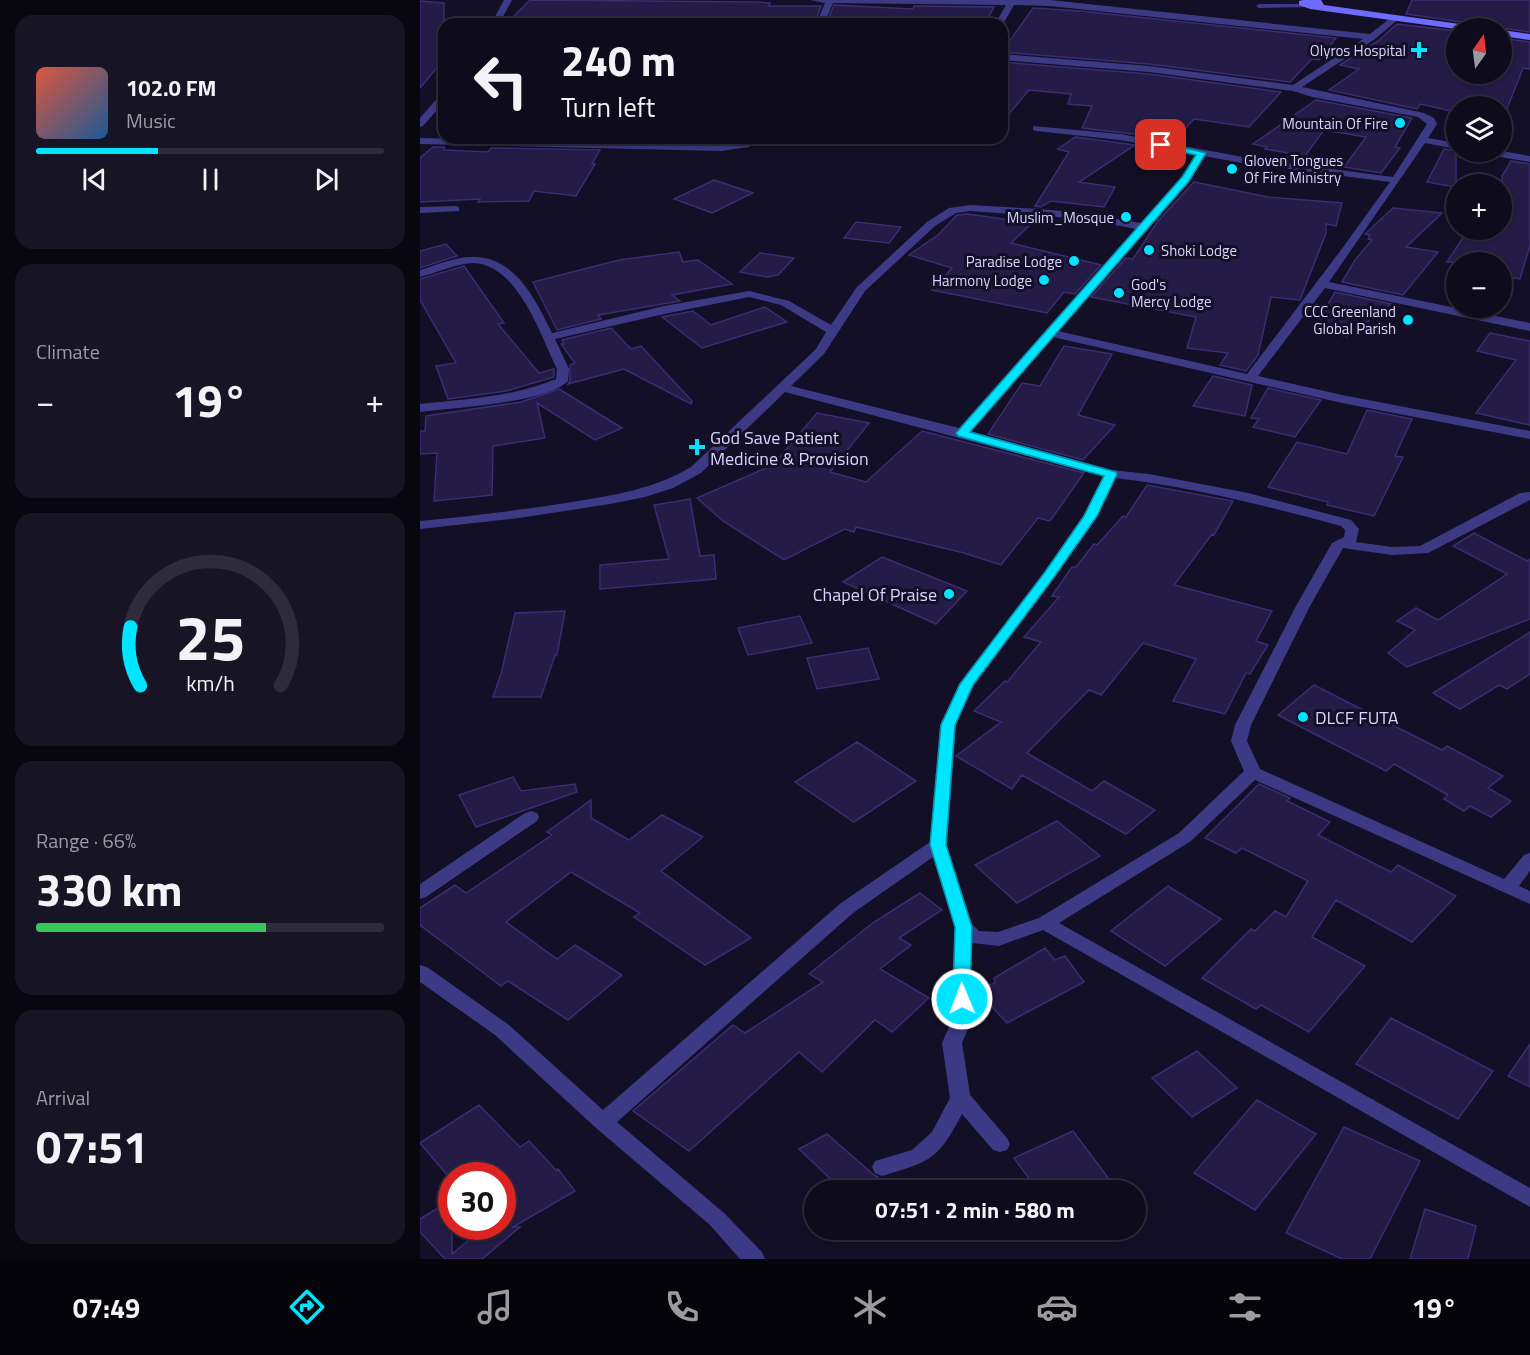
<!DOCTYPE html>
<html lang="en">
<head>
<meta charset="utf-8">
<style>
  body { margin:0; font-family:"Titillium Web",sans-serif; background:#171425; color:#f1f3f6; height:100vh; display:flex; flex-direction:column; font-size:22px; white-space:nowrap }
  * { box-sizing:border-box; margin:0 }
  p { font-size:20px; color:#9b9ba3 }
  .icon { flex:none; width:33px; height:33px; fill:none; stroke:currentColor; stroke-width:2; stroke-linecap:round; stroke-linejoin:round }
  .map { position:relative; flex:1; overflow:hidden }
  .panel { display:flex; flex-direction:column; gap:15px; padding:15px; background:#08060f; width:420px }
  .panel>* { flex:none }
  .guide { position:absolute; left:18px; top:18px; width:570px; height:126px; border-radius:18px; box-shadow:0 3px 9px #0003,0 0 0 2px #2e2b3b; background:#0e0b1c; color:#f1f3f6; overflow:hidden }
  .needle { width:39px; rotate:14deg }
  .fabs { position:absolute; left:1026px; top:18px; display:grid; gap:12px }
  .fabs a { display:grid; place-items:center; width:66px; height:66px; border-radius:50%; background:#0e0b1c; box-shadow:0 3px 9px #0003,0 0 0 2px #2e2b3b; font-size:30px }
  .speed { position:absolute; left:18px; top:1162px; display:flex; gap:12px; font-size:30px; font-weight:700; text-align:center }
  .speed>* { display:grid; place-content:center; width:78px; height:78px; border-radius:50%; background:#0e0b1c; box-shadow:0 3px 9px #0003,0 0 0 2px #2e2b3b; line-height:1 }
  .speed .limit { border:9px solid #d22; background:#fff; color:#111 }
  .pin { position:absolute; display:grid; place-items:center; width:51px; height:51px; color:#fff; margin:-26px; border-radius:12px; box-shadow:0 3px 9px #0006 }
  .me { position:absolute; width:66px; margin:-33px; rotate:359deg; stroke-linejoin:round; filter:drop-shadow(0 0 4px #0008) }
  .turn { display:flex; align-items:center; gap:21px; height:126px; padding:0 24px; font-size:27px }
  .turn .icon { width:78px; height:78px; stroke-width:2.5 }
  .turn b { display:block; font-size:42px; line-height:51px }
  .big { font-size:45px; font-weight:700; line-height:1.1 }
  .panel .card { flex:1; display:flex; flex-direction:column; justify-content:center; gap:9px; min-width:0; padding:0 21px; border-radius:18px; background:#171425 }
  .panel .dial { align-items:center; gap:0 }
  .dial svg { height:156px; overflow:visible; fill:none; stroke:#2e2b3b; stroke-width:7; stroke-linecap:round; text-anchor:middle }
  .dial text { fill:#f1f3f6; stroke:none }
  .song { display:flex; align-items:center; gap:18px }
  .cover { width:72px; height:72px; border-radius:9px; background:linear-gradient(135deg,hsl(10 70% 55%),hsl(210 70% 35%)) }
  .played { height:6px; border-radius:3px; background:linear-gradient(90deg,#00e5ff 35%,#2e2b3b 35%) }
  .keys { display:flex; justify-content:space-around; direction:ltr }
  .heat { display:flex; justify-content:space-between; align-items:center; font-size:33px; direction:ltr }
  .charge { height:9px; border-radius:4px; background:linear-gradient(90deg,#34c759 66%,#2e2b3b 0) }
  .trip { position:absolute; left:384px; top:1180px; width:342px; height:60px; border-radius:30px; background:#0e0b1c; box-shadow:0 3px 9px #0003,0 0 0 2px #2e2b3b; font-weight:700; line-height:60px; text-align:center }
  .dock { display:flex; height:96px; justify-content:space-around; align-items:center; background:#06040b; color:#9b9ba3 }
  .dock .icon { width:42px; height:42px }
  .dock .active { color:#00e5ff }
  .dock b { font-size:27px; color:#f1f3f6 }
  main { display:flex; flex:1; min-height:0 }
  .map>svg:first-child { display:block }
  .building { fill:#241b47; stroke:#3b2d73; stroke-width:1.5 }
  .lines { fill:none; stroke-linecap:round; stroke-linejoin:round }
  .lane { fill:#3d3a85; fill-rule:evenodd }
  .street { fill:#3d3a85; fill-rule:evenodd }
  .secondary { fill:#6f6bff; fill-rule:evenodd }
  .route { fill:#00e5ff; stroke:#0095a6; stroke-width:1.5 }
  .poi-dot { fill:#00e5ff; stroke:#130f26; stroke-width:2 }
  .labels { text-anchor:middle; dominant-baseline:central; stroke-width:6; stroke-linejoin:round; paint-order:stroke }
  .far-poi-label { font-size:15px; fill:#d9d4ff; stroke:#130f26; text-anchor:end }
  .poi-label { font-size:18px; fill:#d9d4ff; stroke:#130f26; text-anchor:start }
</style>
</head>
<body>
<main>
<section class="panel">
<div class="card">
<div class="song"><i class="cover"></i><div><b>102.0 FM</b><p>Music</p></div></div>
<div class="played"></div>
<div class="keys"><svg class="icon" aria-label="previous" viewBox="0 0 24 24"><path d="M18 5L8 12l10 7zM5 5v14"/></svg><svg class="icon" aria-label="pause" viewBox="0 0 24 24"><path d="M8 5v14M16 5v14"/></svg><svg class="icon" aria-label="next" viewBox="0 0 24 24"><path d="M6 5l10 7-10 7zM19 5v14"/></svg></div>
</div>
<div class="card"><p>Climate</p>
<div class="heat"><a>−</a><b class="big">19°</b><a>+</a></div>
</div>
<div class="card dial"><svg viewBox="0 0 100 80">
<path d="M14 69A42 42 0 1 1 86 69"/>
<path d="M14 69A42 42 0 0 1 9 39" stroke="#00e5ff"/>
<text x="50" y="56" font-size="32" font-weight="700">25</text>
<text x="50" y="72" font-size="11">km/h</text>
</svg></div>
<div class="card"><p>Range · 66%</p><b class="big">330 km</b><div class="charge"></div></div>
<div class="card"><p>Arrival</p><b class="big">07:51</b></div>
</section>
<div class="map">
<svg width="1110" height="1259" viewBox="0 0 1110 1259">
  <rect width="100%" height="100%" fill="#130f26"/>
  <!-- building -->
  <path class="building" d="M110,0L337,2L350,3L349,6H401L394,24H124L128,19L93,17Z
    M992,0H1110V32L986,14Z
    M0,1L24,3V59L0,88Z
    M414,5L493,9L494,6L574,7L565,24H406Z
    M613,8L660,11L916,38L899,60L892,59L870,82L729,64L582,52Z
    M977,24L1036,31V74H1082V38L1110,42V69L1103,68L1083,119L1082,106H1036V112L1000,104L997,109L909,90L939,69L920,65L958,41Z
    M582,62L729,74L861,92L829,127L774,119L756,139L662,128L672,106L648,104L651,94L609,90L582,122Z
    M896,100L992,118L975,147L980,148L961,173L924,167L946,137L904,130L885,156L845,149L847,147L833,144Z
    M655,137L715,145L659,182L695,187L684,207L631,201L621,207L615,206L649,152L638,149Z
    M13,147H24V150L68,152L71,148L180,150L172,164H175L156,196L114,191L109,201L58,202L60,199L0,202V158Z
    M1024,149L1036,151V187L1007,182Z
    M1091,161L1110,164V245L1100,279L1082,276V262H1027L1048,230H1082V176Z
    M294,180L333,193L292,213L254,199Z
    M774,182L848,197L922,203L916,226L906,224V233L880,300L851,297L838,355L826,371L800,365L808,353L767,348L776,317L671,297L706,258L713,259L738,221Z
    M973,208L1022,213L986,247L1018,252L983,295L922,282L935,260L952,240L948,239L950,235L945,234Z
    M548,214L612,223L591,243L681,265L655,294L644,292L627,313L512,290L532,268L489,255L518,235L537,215Z
    M436,222L481,227L469,243L424,238Z
    M26,244L37,256L0,268V251Z
    M259,252L263,262L278,260L312,284L252,295L260,301L178,315L181,319L137,330L113,282L199,260Z
    M340,253L374,258L358,275L347,277L320,272Z
    M44,266L84,323L78,324L119,373L134,369V377L86,391L28,399L16,366L36,363L0,300V279Z
    M915,292L971,304L927,337L893,329Z
    M345,307L367,322L282,348L242,317L273,311L291,325Z
    M191,328L211,349L221,346L272,401L271,404L204,369L148,384L150,381V365L155,363L141,344H144L142,340Z
    M1070,333L1110,341V425L1056,413L1096,360L1057,351Z
    M644,346L692,354L658,415L695,425L663,460L568,434L602,383L620,386Z
    M793,376L832,385L825,416L773,406Z
    M848,388L901,400L875,437L833,427L839,419L831,418Z
    M139,389L202,428L175,440L117,403L125,438L73,446L72,495L14,501L17,453L0,454V431H5L6,416L101,402Z
    M947,410L992,419L975,456L983,457L954,516L907,505L908,502L848,487L877,442L927,454Z
    M397,413L449,423L410,472L446,482L502,431L664,473L630,521L618,518L581,565L544,553L436,527L434,532L425,529L364,560L303,521L277,498L353,465Z
    M727,485L813,501L794,535L792,534L754,585L852,611L836,641L848,645L830,674L826,673L805,714L753,701L776,659L723,643L681,695L669,690L607,753L672,791L684,781L735,810L706,834L602,775L592,789L536,756L581,722L554,711L585,681L587,682L621,642L604,637L639,597L632,596L652,567H656L674,544L677,545L703,516L706,517Z
    M270,499L280,556L294,555L296,579L180,589V565L249,559L234,505Z
    M1054,533L1107,561L1110,559V619L987,667L968,653L995,630L977,621L996,608L1018,620L1087,574L1033,546Z
    M462,557L547,591L516,624L423,582Z
    M145,611L137,655H135L121,697H73L81,674L95,613Z
    M380,616L392,643L328,655L318,628Z
    M1110,632V674L1087,689L1079,685L1040,709L1013,693Z
    M448,648L459,679L397,689L387,658Z
    M894,685L1022,750L1027,746L1083,776L1068,788L1091,801L1071,817L1050,806L1044,811L1024,799L1028,795L974,764L966,771L858,715Z
    M437,742L496,781L434,822L375,782Z
    M93,777L101,791L155,784L157,792L56,827L39,795Z
    M839,784L870,798L867,801L910,822L898,835L971,872L978,865L1036,896L992,942L916,900L892,937L945,966L889,1032L841,1005L836,1009L782,978L831,929L835,931L855,911L866,917L888,881L822,848L816,853L785,838Z
    M171,800V818L209,840L242,815L283,837L241,871L331,938L285,965L214,917L220,913L151,872L86,922L137,959L155,945L202,975L148,1020L88,981L81,986L0,925V908L35,885L46,893L132,835L127,832Z
    M637,821L680,856L597,903L555,865Z
    M748,886L801,919L745,966L691,931Z
    M500,893L522,910L479,938L491,945L460,969L509,998L472,1032L455,1020L402,1072L379,1052L269,1151L213,1111L313,1025L325,1033L403,982L389,974L454,922Z
    M625,948L635,960L645,956L664,982L587,1023L556,990L575,983L574,978Z
    M971,1018L1073,1071L1038,1119L936,1064Z
    M1110,1044V1087L1088,1076Z
    M777,1051L817,1088L772,1117L732,1078Z
    M837,1100L896,1134L835,1210L774,1173Z
    M59,1105L100,1147L109,1141L136,1170L138,1169L155,1191L93,1227H100L62,1259H25L0,1232V1219L32,1199V1254L64,1227H82V1176H28L0,1143Z
    M924,1127L1000,1161L950,1259H922L866,1233Z
    M653,1131L698,1191H618L594,1158Z
    M407,1134L454,1175L458,1177L436,1191H423L379,1149Z
    M1005,1209L1056,1226L1048,1259H990Z"/>
  <g class="lines">
    <!-- lane -->
    <path class="lane" d="M886,4L888,5V7L839,8L836,6L839,4Z"/>
    <!-- street -->
    <path class="street" d="M84,0H92L79,24H71Z
      M390,0H630L950,34L973,16L980,18L955,39L882,87L1004,113L1014,118L1017,124L1008,138L1036,143V149L1005,143L909,282L1110,323V331L905,288L838,376L922,395L1110,431V439L922,403L633,337L550,431L692,470L729,474L828,493L931,520L939,529L936,542L972,547L1000,546L1100,493L1110,492V500L1008,553L972,555L923,548L890,606L831,725L827,741L840,769L1084,879L1104,855L1110,853V871L1099,886L1110,891V904L835,780L771,841L639,923L1110,1188V1207L623,930L579,946L552,943L550,979L553,1018L542,1043L550,1095L587,1138L590,1144L587,1150L580,1152L573,1150L542,1114C517,1161 511,1161 462,1176L455,1173L452,1167L455,1161L492,1150L512,1132L530,1098L522,1043L533,1018L532,979L535,927L513,857L433,913L197,1122L304,1213L342,1252L345,1259H320L290,1225L176,1128L75,1035L0,982V965L7,967L89,1025L183,1110L421,903L510,842L520,725L539,684L625,571L663,516L683,476L365,392L281,473L253,488L225,497L190,504L99,518L0,529V521C51,516 102,510 152,502C195,495 234,489 271,467L396,349L406,332L361,305L329,297L244,314L135,339L149,369L148,381C126,403 33,408 0,412V404C46,399 93,397 136,379L137,369C121,336 98,265 54,263C36,263 17,273 0,277V270C17,265 36,256 54,257C95,257 116,300 132,333L244,306L329,291L369,301L411,325L437,287L507,222L529,208L550,205L620,209L663,213L721,223L762,178L775,154L700,140L616,131L613,130V126L700,134L828,158L973,177L1007,124L998,117L892,97L873,91L729,72L582,60V54L729,66L873,85L943,39L630,6L594,5L582,26V24H575L586,5L413,3L404,24H396L405,3ZM784,156L828,164L970,182L921,250L827,374L638,331L770,181ZM550,211L663,219L716,229L539,428L371,386L404,354L445,291L515,226L536,213ZM695,478C772,487 847,506 921,526L925,530L924,537L912,543L876,606L815,725L811,741L824,771L759,833L619,918L578,932L559,931L552,924L527,845L536,725L554,685L635,577L677,516Z
      M24,93V102L3,126L0,127V118L21,94Z
      M0,138L301,145C315,143 327,138 340,138L329,147L301,151L0,144Z
      M1082,151L1110,156V162L1068,155L1063,152Z
      M35,206L39,207V211L0,213V207Z
      M111,811L117,813L119,817L117,821L6,897L0,899V884L105,813Z"/>
    <!-- secondary -->
    <path class="secondary" d="M883,0H901L904,5L1047,25L1051,28L1036,29L890,9L879,5V1Z
      M1082,30L1110,34V40L1082,36Z"/>
  </g>
  <!-- route -->
  <path class="route" d="M741,142L786,153L769,181L550,432L696,472L697,474L677,516L634,577L553,685L535,725L526,845L552,927L550,999L548,1003L542,1005L536,1003L533,999L535,927L510,845L521,725L540,684L625,572L664,516L684,476L538,436L536,433L762,177L776,155L737,147V143Z"/>
  <!-- markers -->
  <g class="poi-dot">
    <path d="M996 41h6v6h6v6h-6v6h-6v-6h-6v-6h6z"/>
    <circle cx="980" cy="123" r="6"/>
    <circle cx="812" cy="169" r="6"/>
    <circle cx="706" cy="217" r="6"/>
    <circle cx="729" cy="250" r="6"/>
    <circle cx="654" cy="261" r="6"/>
    <circle cx="624" cy="280" r="6"/>
    <circle cx="699" cy="293" r="6"/>
    <circle cx="988" cy="320" r="6"/>
    <path d="M274 438h6v6h6v6h-6v6h-6v-6h-6v-6h6z"/>
    <circle cx="529" cy="594" r="6"/>
    <circle cx="883" cy="717" r="6"/>
  </g>
  <g class="labels">
    <!-- far-poi labels -->
    <g class="far-poi-label">
      <text x="986" y="50">Olyros Hospital</text>
      <text x="968" y="123">Mountain Of Fire</text>
      <text x="824" y="160" text-anchor="start">Gloven Tongues<tspan x="824" dy="17">Of Fire Ministry</tspan></text>
      <text x="694" y="217">Muslim_Mosque</text>
      <text x="741" y="250" text-anchor="start">Shoki Lodge</text>
      <text x="642" y="261">Paradise Lodge</text>
      <text x="612" y="280">Harmony Lodge</text>
      <text x="711" y="284" text-anchor="start">God's<tspan x="711" dy="17">Mercy Lodge</tspan></text>
      <text x="976" y="311">CCC Greenland<tspan x="976" dy="17">Global Parish</tspan></text>
    </g>
    <!-- poi labels -->
    <g class="poi-label">
      <text x="290" y="437">God Save Patient<tspan x="290" dy="21">Medicine &amp; Provision</tspan></text>
      <text x="517" y="594" text-anchor="end">Chapel Of Praise</text>
      <text x="895" y="717">DLCF FUTA</text>
    </g>
  </g>
</svg>
<div class="fabs">
<a><svg class="needle" viewBox="-14 -14 28 28"><path d="M0-13l5 13h-10z" fill="#e53935"/><path d="M0 13l5-13h-10z" fill="#9b9ba3"/></svg></a>
<a><svg class="icon" aria-label="layers" viewBox="0 0 24 24"><path d="M12 4l9 5-9 5-9-5zM3 14l9 5 9-5"/></svg></a>
<a>+</a>
<a>−</a>
</div>
<div class="speed"><div class="limit">30</div></div>
<div class="pin" style="left:741px;top:145px;background:#d93025"><svg class="icon" aria-label="arrive" viewBox="0 0 24 24"><path d="M6 21V4h12l-3 4 3 4H6"/></svg></div>
<svg class="me" style="left:542px;top:999px" viewBox="-20 -20 40 40"><circle r="17" fill="#00e5ff" stroke="#fff" stroke-width="3"/><path d="M0-11L8 9 0 5-8 9z" fill="#fff"/></svg>
<div class="trip">07:51 · 2 min · 580 m</div>
<div class="guide">
<div class="turn"><svg class="icon" aria-label="left" viewBox="0 0 24 24"><path d="M17 20v-9H6M10 6l-5 5 5 5"/></svg><div><b>240 m</b>Turn left</div></div>
</div>
</div>
</main>
<nav class="dock">
<b>07:49</b>
<svg class="icon active" aria-label="directions" viewBox="0 0 24 24"><path d="M12 3l9 9-9 9-9-9zM9 14v-3h6M13 9l2 2-2 2"/></svg>
<svg class="icon" aria-label="music" viewBox="0 0 24 24"><path d="M9 18V5l10-2v13"/><circle cx="6" cy="18" r="3"/><circle cx="16" cy="16" r="3"/></svg>
<svg class="icon" aria-label="phone" viewBox="0 0 24 24"><path d="M5 4h4l2 5-3 2q2 4 5 5l2-3 5 2v4C11 20 4 13 5 4z"/></svg>
<svg class="icon" aria-label="climate" viewBox="0 0 24 24"><path d="M12 3v18M4 7l16 10M4 17L20 7"/></svg>
<svg class="icon" aria-label="car" viewBox="0 0 24 24"><path d="M5 17H2v-5l4-1 3-4h7l3 4 3 1v5h-3M9 17h6M6 11h13"/><circle cx="7" cy="17" r="2"/><circle cx="17" cy="17" r="2"/></svg>
<svg class="icon" aria-label="filters" viewBox="0 0 24 24"><path d="M4 7h16M4 17h16"/><circle cx="9" cy="7" r="2"/><circle cx="15" cy="17" r="2"/></svg>
<b>19°</b>
</nav>
</body>
</html>
